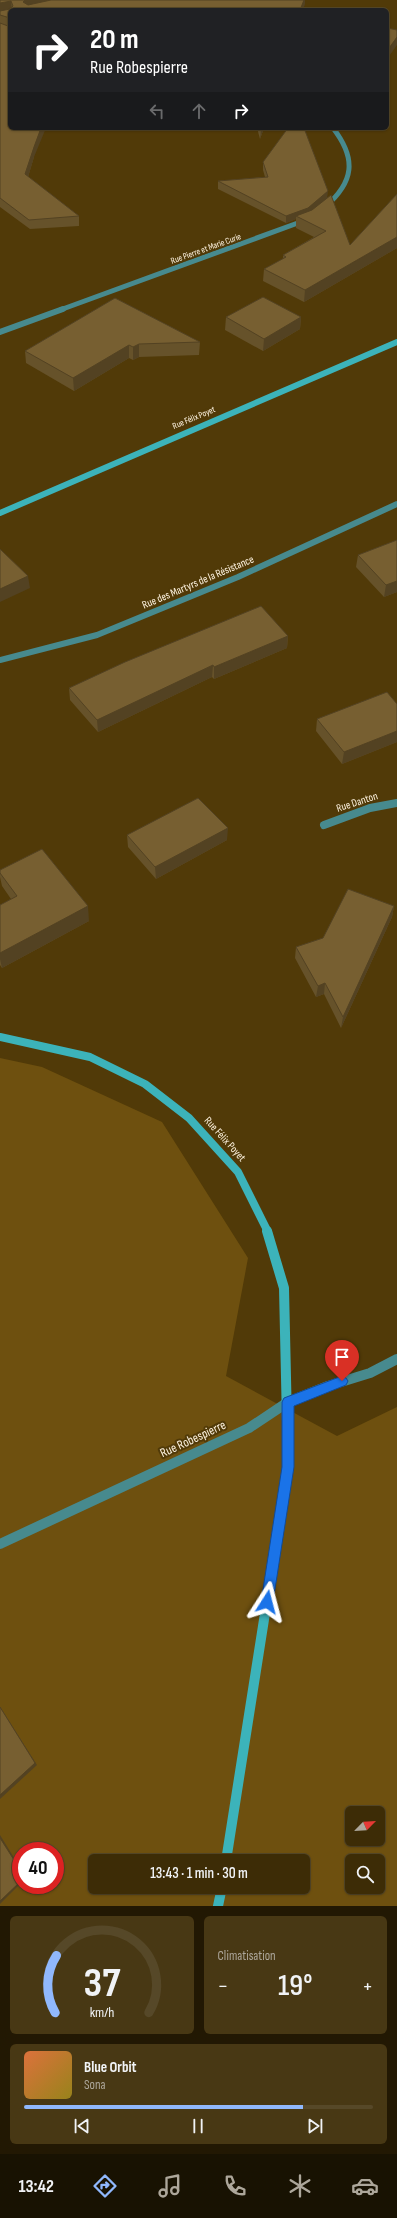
<!DOCTYPE html>
<html lang="fr">
<head>
<meta charset="utf-8">
<style>
  body { margin:0; font-family:"Sofia Sans Condensed",sans-serif; background:#483814; color:#f1f3f6; height:100vh; display:flex; flex-direction:column; font-size:15px; white-space:nowrap }
  * { box-sizing:border-box; margin:0 }
  p { font-size:13px; color:#ada79b }
  .icon { flex:none; width:22px; height:22px; fill:none; stroke:currentColor; stroke-width:2; stroke-linecap:round; stroke-linejoin:round }
  .map { position:relative; height:1906px; overflow:hidden }
  .panel { display:flex; flex-direction:column; gap:10px; padding:10px; background:#221803; flex:1 }
  .panel>* { flex:none }
  .top-card { position:absolute; left:8px; top:8px; width:381px; height:122px; border-radius:6px; box-shadow:0 1px 3px #0004,0 0 0 1px #564828; background:#202124; color:#fff; overflow:hidden }
  .needle { width:26px; rotate:66deg }
  .controls { position:absolute; left:345px; top:1806px; display:grid; gap:8px }
  .controls a { display:grid; place-items:center; width:40px; height:40px; border-radius:6px; background:#3d2c06; box-shadow:0 1px 3px #0004,0 0 0 1px #564828; font-size:20px }
  .speed { position:absolute; left:12px; top:1842px; display:flex; gap:8px; font-size:20px; font-weight:700; text-align:center }
  .speed>* { display:grid; place-content:center; width:52px; height:52px; border-radius:50%; background:#3d2c06; box-shadow:0 1px 3px #0004,0 0 0 1px #564828; line-height:1 }
  .speed .limit { border:6px solid #d22; background:#fff; color:#111 }
  .pin { position:absolute; display:grid; place-items:center; width:34px; height:34px; color:#fff; margin:-41px -17px; border-radius:50% 50% 50% 0; rotate:-45deg; box-shadow:0 0 4px #0007 }
  .pin .icon { rotate:45deg }
  .me { position:absolute; width:44px; margin:-22px; rotate:9deg; stroke-linejoin:round; filter:drop-shadow(0 0 3px #0008) }
  .turn { display:flex; align-items:center; gap:14px; height:84px; padding:0 16px; font-size:18px }
  .turn .icon { width:52px; height:52px; stroke-width:2.5 }
  .turn b { display:block; font-size:28px; line-height:34px }
  .lanes { display:flex; align-items:center; height:38px; padding:0 16px; background:#0003; justify-content:center; gap:20px; direction:ltr }
  .lanes .off { opacity:.35 }
  .big { font-size:30px; font-weight:600; line-height:1.1 }
  .panel .card { flex:1; display:flex; flex-direction:column; justify-content:center; gap:6px; min-width:0; padding:0 14px; border-radius:6px; background:#483814 }
  .panel .dial { align-items:center; gap:0 }
  .dial svg { height:104px; overflow:visible; fill:none; stroke:#564828; stroke-width:7; stroke-linecap:round; text-anchor:middle }
  .dial text { fill:#f1f3f6; stroke:none }
  .song { display:flex; align-items:center; gap:12px }
  .cover { width:48px; height:48px; border-radius:6px; background:linear-gradient(135deg,hsl(20 70% 55%),hsl(50 70% 35%)) }
  .played { height:4px; border-radius:2px; background:linear-gradient(90deg,#90b8fd 80%,#564828 80%) }
  .keys { display:flex; justify-content:space-around; direction:ltr }
  .heat { display:flex; justify-content:space-between; align-items:center; font-size:22px; direction:ltr }
  .panel .tiles { flex:1; display:grid; gap:10px; grid-template-columns:1fr 1fr }
  .card:last-child { grid-column:span 2 }
  .trip { position:absolute; left:88px; top:1854px; width:222px; height:40px; border-radius:6px; background:#3d2c06; box-shadow:0 1px 3px #0004,0 0 0 1px #564828; font-weight:600; line-height:40px; text-align:center }
  .tabs { display:flex; height:64px; justify-content:space-around; align-items:center; background:#181202; color:#ada79b }
  .tabs .icon { width:28px; height:28px }
  .tabs .active { color:#90b8fd }
  .tabs b { font-size:18px; color:#f1f3f6 }
  .map>svg:first-child { display:block }
  .green { fill:#6e500f; fill-rule:evenodd }
  .lines { fill:none; stroke-linecap:round; stroke-linejoin:round }
  .street-far3 { stroke:#478a8e; stroke-width:5 }
  .street-far2 { stroke:#478a8e; stroke-width:6 }
  .street-far1 { stroke:#478a8e; stroke-width:8 }
  .street { stroke:#478a8e; stroke-width:10 }
  .secondary-far2 { stroke:#3cb3ba; stroke-width:6 }
  .secondary-far1 { stroke:#3cb3ba; stroke-width:8 }
  .secondary { stroke:#3cb3ba; stroke-width:10 }
  .wall { fill:#66522a }
  .shaded-wall { fill:#534222 }
  .building { fill:#775f31; stroke:#534222 }
  .route { fill:#1a73e8; stroke:#114b97 }
  .labels { text-anchor:middle; dominant-baseline:central; stroke-width:4; stroke-linejoin:round; paint-order:stroke }
  .far-street-label { font-size:9px; fill:#fef3e0; stroke:#513a08 }
  .street-label { font-size:11px; fill:#fef3e0; stroke:#513a08 }
  .near-street-label { font-size:13px; fill:#fef3e0; stroke:#513a08 }
</style>
</head>
<body>
<div class="map">
<svg width="397" height="1906" viewBox="0 0 397 1906">
  <rect width="100%" height="100%" fill="#513a08"/>
  <!-- green -->
  <path class="green" d="M0,1058L42,1067L162,1122L248,1258L226,1376L337,1436L397,1407V1906H0ZM352,1813H378V1839H352ZM21,1851H55V1885H21ZM95,1861H303V1887H95ZM352,1861H378V1887H352Z"/>
  <g class="lines">
    <!-- street-far3 -->
    <path class="street-far3" d="M325,207C354,182 357,159 333,128
      M60,310L306,220"/>
    <!-- street-far2 -->
    <path class="street-far2" d="M0,332L63,309
      M0,660L97,635L238,577L397,504"/>
    <!-- street-far1 -->
    <path class="street-far1" d="M324,825L370,808L397,803"/>
    <!-- street -->
    <path class="street" d="M0,1544L249,1428L288,1402L328,1386L370,1373L397,1359"/>
    <!-- secondary-far2 -->
    <path class="secondary-far2" d="M0,513L397,342"/>
    <!-- secondary-far1 -->
    <path class="secondary-far1" d="M0,1037L90,1057L145,1084L189,1118L238,1172L268,1232"/>
    <!-- secondary -->
    <path class="secondary" d="M226,1861L288,1467L284,1288L267,1231
      M218,1906L222,1887"/>
  </g>
  <!-- wall -->
  <path class="wall" d="M0,0L305,4L10,10V128L34,157L28,177L79,216V226L30,229L0,207Z
    M257,128H264L260,139Z
    M263,162L327,198L350,245L397,194V248L304,302L263,281L264,269L283,259V255L314,237L296,228V219L286,223L218,189V181L265,177L263,170Z
    M115,298L200,342L199,355L139,357L133,360L129,358L74,391L26,363L25,351Z
    M226,317H301L300,329L263,351L225,330Z
    M397,540V592L384,597L356,567L358,555Z
    M288,636L287,648L214,679L212,677L98,732L70,700L69,688Z
    M397,704V742L342,764L316,731L317,719Z
    M127,835L227,840L156,879L128,847Z
    M0,870L89,921L2,968L0,965V905L11,899L2,886L0,877Z
    M394,906L392,917L341,1028L324,994L316,997L295,958L296,947L323,938Z"/>
  <!-- shaded-wall -->
  <path class="shaded-wall" d="M25,0H59L27,6L23,2Z
    M304,0H305V4L303,10H300Z
    M11,1L12,10L0,12V3Z
    M397,37V45L387,59V51Z
    M41,128H46L34,157L26,184L25,174L34,147Z
    M261,128H264L260,139L261,130Z
    M328,191L327,199L307,215L296,216V219L286,223V216Z
    M397,237V248L304,302L305,290Z
    M301,317L300,329L263,351L264,339Z
    M139,344V357L133,360V347Z
    M129,345V358L74,391L73,378Z
    M28,576L30,588L0,602V589Z
    M397,581V592L384,597L386,585Z
    M288,636L287,648L214,679V667Z
    M213,665L212,677L98,732L97,720Z
    M397,731V742L342,764L344,752Z
    M228,828L227,840L156,879L155,867Z
    M88,906L89,921L2,968L0,959V953Z
    M394,906L392,917L341,1028L343,1017Z
    M325,983L324,994L316,997L318,986Z
    M0,1707L37,1765L0,1799Z
    M0,1835L21,1869V1871L0,1838Z
    M21,1881V1883L0,1904V1901Z"/>
  <!-- building -->
  <path class="building" d="M0,0H25L23,2L28,5L51,0H304L300,10H10V18L0,15V11L10,9L13,6L11,1L0,3Z
    M0,23L8,26L10,25V128H41L34,147L25,174L79,216L29,220L0,198Z
    M387,28L397,30V37L387,51Z
    M288,128H304L328,191L308,208L286,216L218,181L268,177L263,162Z
    M397,194V237L305,290L264,269L286,257L283,255L326,231L296,216L312,210L331,195L350,245Z
    M263,297L301,317L264,339L226,317Z
    M115,298L200,342L139,344L133,347L129,345L73,378L25,351Z
    M397,540V581L386,585L358,555Z
    M0,549L28,576L0,589Z
    M261,606L288,636L214,667L213,665L97,720L69,688L125,662Z
    M387,692L397,704V731L344,752L317,719Z
    M198,798L228,828L155,867L127,835Z
    M42,849L88,906L0,953V905L17,896L0,873V870Z
    M348,889L394,906L343,1017L325,983L318,986L296,947L323,938Z
    M0,1707L35,1763L0,1795Z
    M0,1838L21,1871V1881L0,1901Z"/>
  <!-- route -->
  <path class="route" d="M342,1376L346,1378L348,1381L346,1385L294,1406V1467L273,1602L271,1607L267,1608L263,1607L261,1602L282,1467V1402L284,1398Z"/>
  <g class="labels">
    <!-- far-street labels -->
    <g class="far-street-label">
      <text transform="translate(206 249) rotate(-20)">Rue Pierre et Marie Curie</text>
      <text transform="translate(194 418) rotate(-23)">Rue Félix Poyet</text>
    </g>
    <!-- street labels -->
    <g class="street-label">
      <text transform="translate(198 582) rotate(-23)">Rue des Martyrs de la Résistance</text>
      <text transform="translate(357 802) rotate(-18)">Rue Danton</text>
      <text transform="translate(225 1139) rotate(48)">Rue Félix Poyet</text>
    </g>
    <!-- near-street labels -->
    <g class="near-street-label">
      <text transform="translate(193 1439) rotate(-25)">Rue Robespierre</text>
    </g>
  </g>
</svg>
<div class="controls">
<a><svg class="needle" viewBox="-14 -14 28 28"><path d="M0-13l5 13h-10z" fill="#e53935"/><path d="M0 13l5-13h-10z" fill="#ada79b"/></svg></a>
<a><svg class="icon" aria-label="search" viewBox="0 0 24 24"><circle cx="10" cy="10" r="6"/><path d="M15 15l6 6"/></svg></a>
</div>
<div class="speed"><div class="limit">40</div></div>
<div class="pin" style="left:342px;top:1381px;background:#d93025"><svg class="icon" aria-label="arrive" viewBox="0 0 24 24"><path d="M6 21V4h12l-3 4 3 4H6"/></svg></div>
<svg class="me" style="left:267px;top:1602px" viewBox="-20 -20 40 40"><path d="M0-17L14 15 0 8-14 15z" fill="#1a73e8" stroke="#fff" stroke-width="4"/></svg>
<div class="trip">13:43 · 1 min · 30 m</div>
<div class="top-card">
<div class="turn"><svg class="icon" aria-label="right" viewBox="0 0 24 24"><path d="M7 20v-9h11M14 6l5 5-5 5"/></svg><div><b>20 m</b>Rue Robespierre</div></div>
<div class="lanes"><svg class="icon off" aria-label="left" viewBox="0 0 24 24"><path d="M17 20v-9H6M10 6l-5 5 5 5"/></svg><svg class="icon off" aria-label="ahead" viewBox="0 0 24 24"><path d="M12 20V5M6 11l6-6 6 6"/></svg><svg class="icon" aria-label="right" viewBox="0 0 24 24"><path d="M7 20v-9h11M14 6l5 5-5 5"/></svg></div>
</div>
</div>
<section class="panel">
<div class="tiles">
<div class="card dial"><svg viewBox="0 0 100 80">
<path d="M14 69A42 42 0 1 1 86 69"/>
<path d="M14 69A42 42 0 0 1 15 25" stroke="#90b8fd"/>
<text x="50" y="56" font-size="32" font-weight="700">37</text>
<text x="50" y="72" font-size="11">km/h</text>
</svg></div>
<div class="card"><p>Climatisation</p>
<div class="heat"><a>−</a><b class="big">19°</b><a>+</a></div>
</div>
<div class="card">
<div class="song"><i class="cover"></i><div><b>Blue Orbit</b><p>Sona</p></div></div>
<div class="played"></div>
<div class="keys"><svg class="icon" aria-label="previous" viewBox="0 0 24 24"><path d="M18 5L8 12l10 7zM5 5v14"/></svg><svg class="icon" aria-label="pause" viewBox="0 0 24 24"><path d="M8 5v14M16 5v14"/></svg><svg class="icon" aria-label="next" viewBox="0 0 24 24"><path d="M6 5l10 7-10 7zM19 5v14"/></svg></div>
</div>
</div>
</section>
<nav class="tabs">
<b>13:42</b>
<svg class="icon active" aria-label="directions" viewBox="0 0 24 24"><path d="M12 3l9 9-9 9-9-9zM9 14v-3h6M13 9l2 2-2 2"/></svg>
<svg class="icon" aria-label="music" viewBox="0 0 24 24"><path d="M9 18V5l10-2v13"/><circle cx="6" cy="18" r="3"/><circle cx="16" cy="16" r="3"/></svg>
<svg class="icon" aria-label="phone" viewBox="0 0 24 24"><path d="M5 4h4l2 5-3 2q2 4 5 5l2-3 5 2v4C11 20 4 13 5 4z"/></svg>
<svg class="icon" aria-label="climate" viewBox="0 0 24 24"><path d="M12 3v18M4 7l16 10M4 17L20 7"/></svg>
<svg class="icon" aria-label="car" viewBox="0 0 24 24"><path d="M5 17H2v-5l4-1 3-4h7l3 4 3 1v5h-3M9 17h6M6 11h13"/><circle cx="7" cy="17" r="2"/><circle cx="17" cy="17" r="2"/></svg>
</nav>
</body>
</html>
